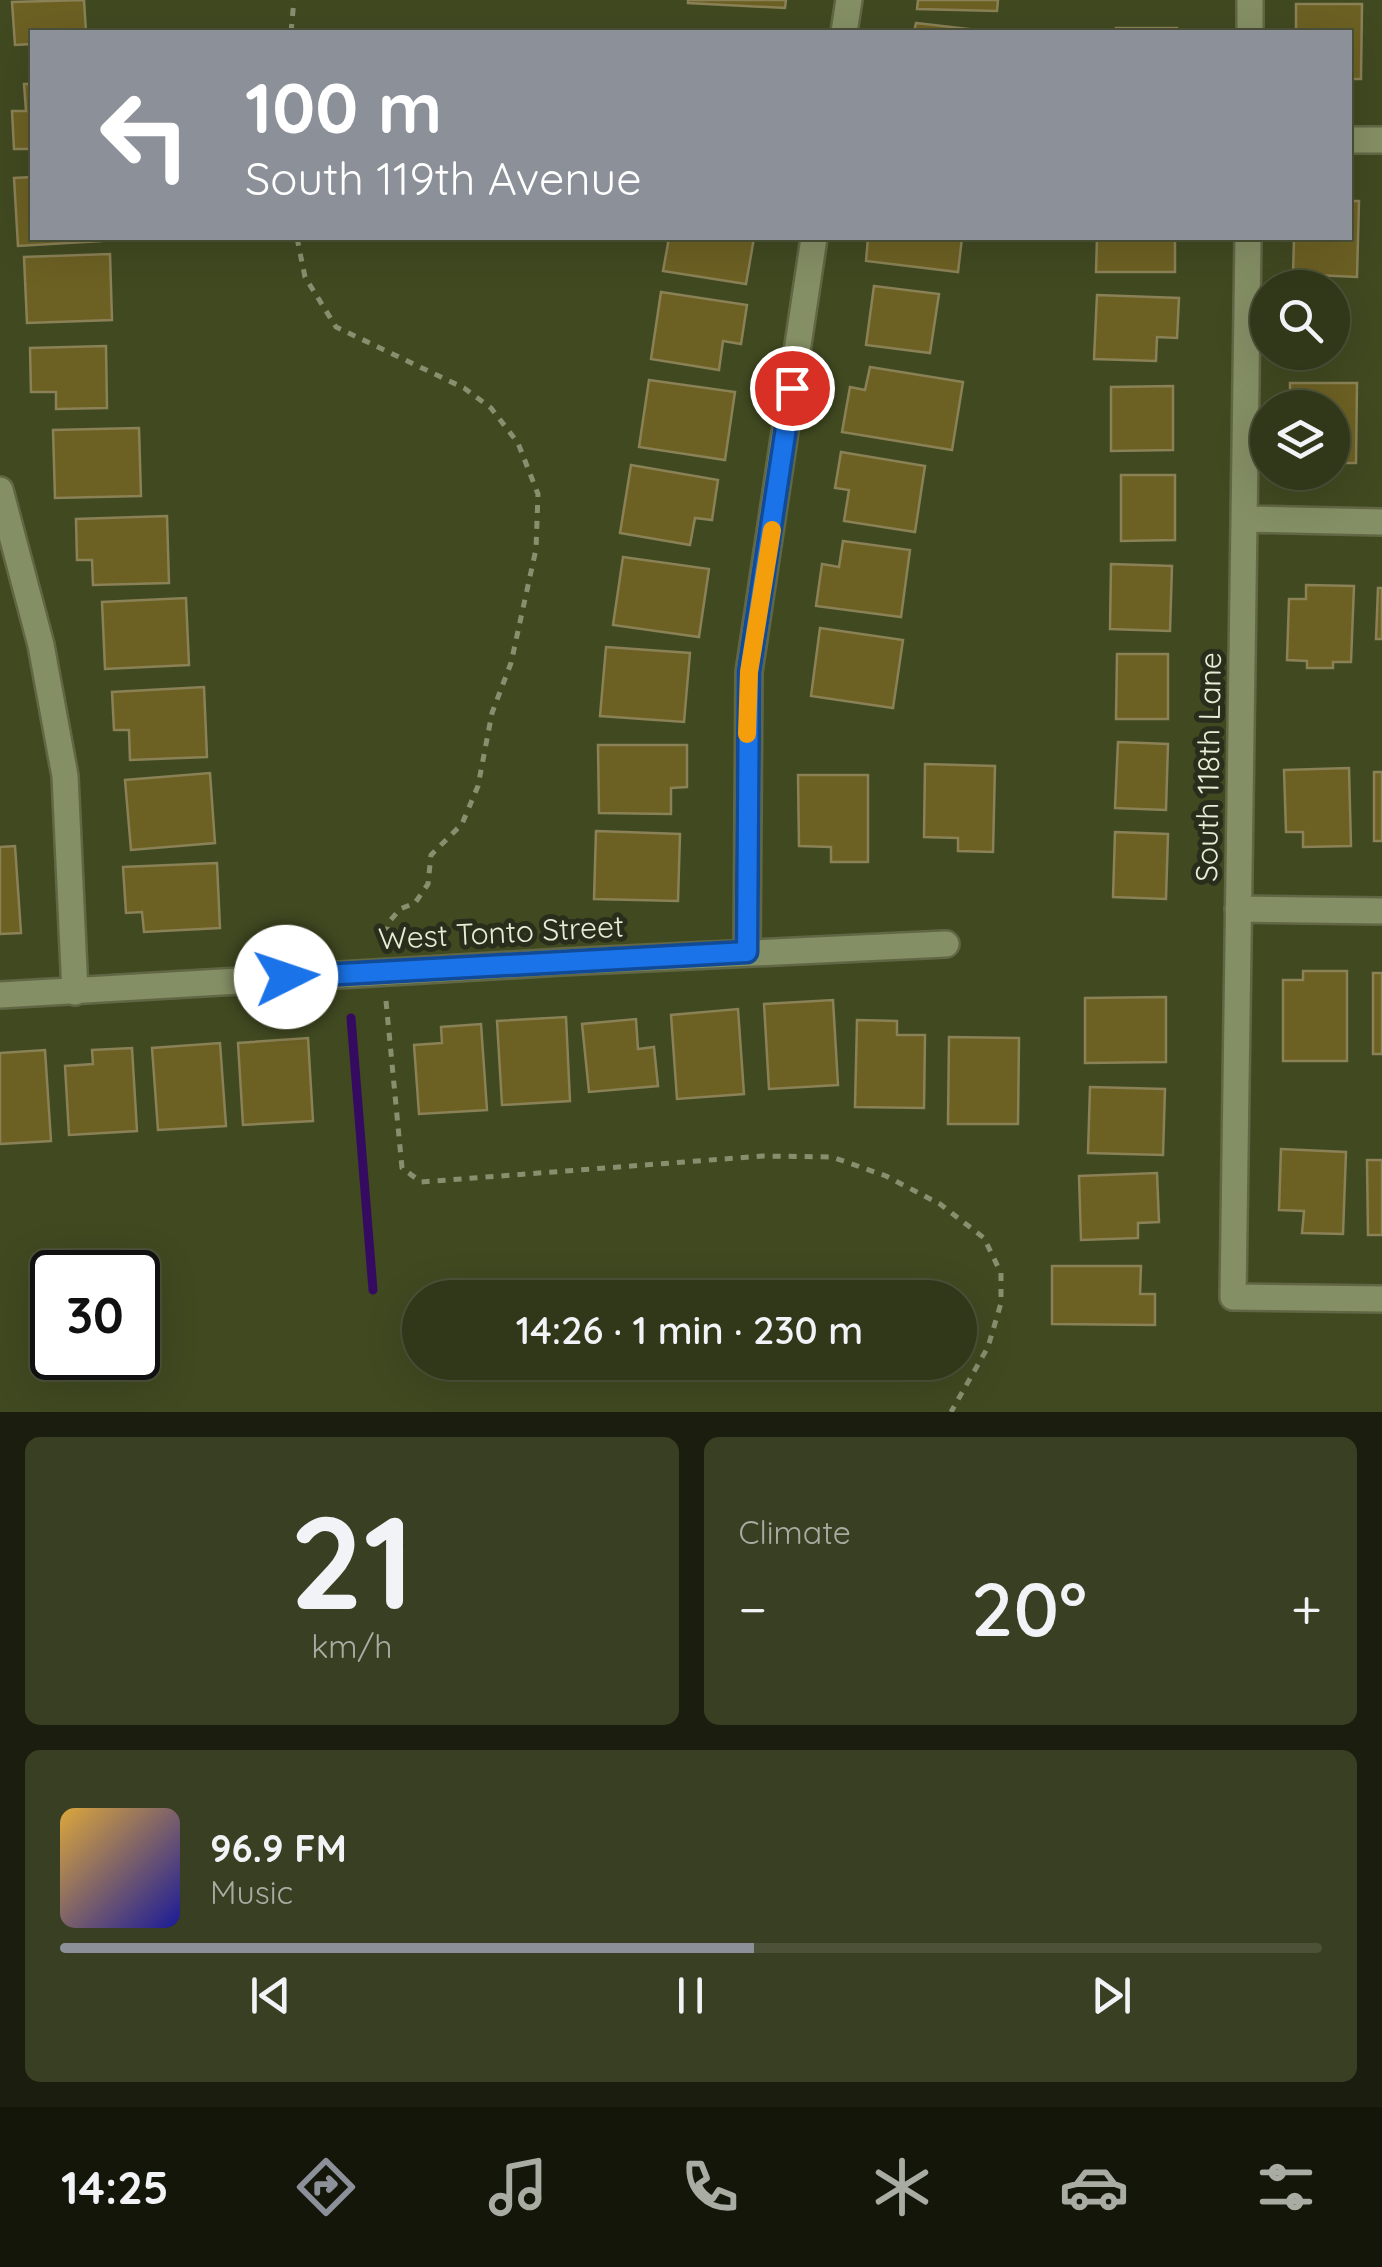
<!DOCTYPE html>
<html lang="en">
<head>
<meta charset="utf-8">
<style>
  body { margin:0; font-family:Quicksand,sans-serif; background:#393f22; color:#f1f3f6; height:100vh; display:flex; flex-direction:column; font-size:38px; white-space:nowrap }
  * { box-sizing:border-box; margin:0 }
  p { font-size:32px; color:#a8aca2 }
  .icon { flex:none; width:55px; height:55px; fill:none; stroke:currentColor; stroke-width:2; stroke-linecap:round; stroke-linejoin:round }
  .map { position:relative; height:1412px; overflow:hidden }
  .panel { display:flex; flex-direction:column; gap:25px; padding:25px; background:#1b1e0e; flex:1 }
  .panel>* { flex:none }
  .hud { position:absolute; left:30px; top:30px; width:1322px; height:210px; border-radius:0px; box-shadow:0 10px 40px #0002,0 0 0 2px #4c5138; background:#8c9099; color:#fff; overflow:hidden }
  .fabs { position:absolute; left:1250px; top:270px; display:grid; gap:20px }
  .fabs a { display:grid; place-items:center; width:100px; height:100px; border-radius:50%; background:#313719; box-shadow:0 10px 40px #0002,0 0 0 2px #4c5138; font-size:50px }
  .speed { position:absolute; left:30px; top:1250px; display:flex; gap:20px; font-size:50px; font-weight:700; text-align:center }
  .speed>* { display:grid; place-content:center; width:130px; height:130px; border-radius:50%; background:#313719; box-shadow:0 10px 40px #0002,0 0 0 2px #4c5138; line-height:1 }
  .speed .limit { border:5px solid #111; border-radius:15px; background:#fff; color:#111 }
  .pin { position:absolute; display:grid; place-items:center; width:85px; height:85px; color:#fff; margin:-42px; border:5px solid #fff; border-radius:50%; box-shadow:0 2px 10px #0007 }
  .me { position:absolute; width:110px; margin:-55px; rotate:86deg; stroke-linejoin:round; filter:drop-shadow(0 0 8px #0008) }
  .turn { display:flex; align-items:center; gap:35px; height:210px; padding:0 50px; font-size:45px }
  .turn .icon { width:130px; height:130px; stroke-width:2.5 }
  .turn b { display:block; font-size:70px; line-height:85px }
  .big { font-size:75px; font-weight:600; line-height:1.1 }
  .panel .widget { flex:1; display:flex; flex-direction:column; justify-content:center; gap:15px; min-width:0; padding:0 35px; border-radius:15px; background:#393f22 }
  .panel .dial { align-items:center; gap:0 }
  .dial b { font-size:130px; line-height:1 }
  .song { display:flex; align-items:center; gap:30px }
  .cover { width:120px; height:120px; border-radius:15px; background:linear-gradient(135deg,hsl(40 70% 55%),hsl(240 70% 35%)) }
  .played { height:10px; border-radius:5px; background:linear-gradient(90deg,#8c9099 55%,#4c5138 55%) }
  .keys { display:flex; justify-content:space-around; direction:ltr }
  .heat { display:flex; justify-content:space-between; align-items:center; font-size:55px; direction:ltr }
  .panel .tiles { flex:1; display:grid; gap:25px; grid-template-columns:1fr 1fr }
  .widget:last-child { grid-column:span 2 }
  .trip { position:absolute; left:402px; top:1280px; width:575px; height:100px; border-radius:50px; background:#313719; box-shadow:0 10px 40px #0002,0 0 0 2px #4c5138; font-weight:600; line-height:100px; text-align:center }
  .tabs { display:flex; height:160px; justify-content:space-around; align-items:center; background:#14160a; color:#a8aca2 }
  .tabs .icon { width:70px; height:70px }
  .tabs .current { color:#8c9099 }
  .tabs b { font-size:45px; color:#f1f3f6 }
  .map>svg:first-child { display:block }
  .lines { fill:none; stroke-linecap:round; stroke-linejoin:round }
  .stream { stroke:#350b62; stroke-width:9 }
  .building { fill:#6c6023; stroke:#8a8156; stroke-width:2.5 }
  .minor-casing { stroke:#616744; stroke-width:30 }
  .path { stroke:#888f6f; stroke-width:5; stroke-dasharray:8 8; stroke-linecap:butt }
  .minor { stroke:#858f65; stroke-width:25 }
  .route-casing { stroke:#114b97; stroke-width:25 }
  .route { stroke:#1a73e8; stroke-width:18 }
  .slow { stroke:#f59e0b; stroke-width:18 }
  .labels { text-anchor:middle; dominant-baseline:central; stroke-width:10; stroke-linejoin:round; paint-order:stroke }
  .street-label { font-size:30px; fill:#e7edd6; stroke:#292d1b }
</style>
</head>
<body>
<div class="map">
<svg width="1382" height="1412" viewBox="0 0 1382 1412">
  <rect width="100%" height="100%" fill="#414921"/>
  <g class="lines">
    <!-- stream -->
    <path class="stream" d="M351,1018L373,1290"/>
  </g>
  <!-- building -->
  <path class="building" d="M84,0L86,32H32V44L15,45L12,2Z
    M688,0H786L785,8L688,3Z
    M918,0H998L997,11L917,9Z
    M1296,4H1362L1361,79H1350V32H1296Z
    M916,23L987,31V32H914Z
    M1116,28H1177V32H1116Z
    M24,84H32V149H14L12,111H26Z
    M32,177V238H101V241L18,246L14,178Z
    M1350,201H1359L1357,277L1293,274L1294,238H1350Z
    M669,238H754L746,284L663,271Z
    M868,238H962L958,272L866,261Z
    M1097,238H1175V272H1096Z
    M110,254L112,320L27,323L24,257Z
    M874,286L939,294L930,353L866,345Z
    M661,292L747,305L741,344L723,341L719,370L651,359Z
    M1097,295L1179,298L1177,338L1157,337L1156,361L1094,359Z
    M106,346L107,408L56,409V392H31L30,348Z
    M870,367L963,382L952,450L842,432L850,387L865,390Z
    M649,380L735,392L725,460L639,447Z
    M1290,383H1357L1356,463H1332V408H1290Z
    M1173,386V450L1111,451V387Z
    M139,428L141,496L55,498L53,430Z
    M841,452L925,466L915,532L844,521L849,490L835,488Z
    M631,465L718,480L712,520L695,518L690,545L620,533Z
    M1121,475H1175V540L1121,541Z
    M167,516L169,583L93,585L92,560H77L76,519Z
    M843,541L910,550L901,617L816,606L822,564L839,567Z
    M623,557L709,569L699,637L613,625Z
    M1111,564L1172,566L1170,631L1110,629Z
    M1306,585L1354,586L1351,662H1333V668H1307V661L1287,660L1289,599H1306Z
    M1378,588H1382V639H1376Z
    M186,598L189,665L105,669L102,602Z
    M820,628L903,640L893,708L811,696Z
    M606,647L690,653L684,722L600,716Z
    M1117,654H1168V719H1116Z
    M204,687L207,757L130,760L129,730H114L112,692Z
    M1118,742L1168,744L1166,810L1115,808Z
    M598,745H687V787L671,788V814L599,813Z
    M925,764L995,766L993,852L958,851V838L924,837Z
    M1349,768L1351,846L1303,847V832H1286L1284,770Z
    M1374,772H1382V841H1374Z
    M210,773L215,843L131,850L125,780Z
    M798,775H868V862H831V847L799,846Z
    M596,831L680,834L678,901L594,899Z
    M1115,832L1168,834L1166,899L1113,897Z
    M15,846L21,933L0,934V847Z
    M217,863L220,928L144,932L142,912L126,913L123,867Z
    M1303,971H1347V1061H1283V980H1303Z
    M1373,973H1382V1054H1373Z
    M1166,997V1062L1085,1063V998Z
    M833,1000L838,1085L769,1089L764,1004Z
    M738,1009L744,1094L677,1099L671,1015Z
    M566,1017L570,1101L502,1105L497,1021Z
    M636,1019L638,1049L654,1047L658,1086L589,1092L582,1024Z
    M857,1020L897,1021V1035H925L924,1108L855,1107Z
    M481,1024L487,1110L419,1114L414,1045L442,1043L441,1027Z
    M949,1037L1019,1038L1018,1124H948Z
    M308,1038L313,1121L243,1125L238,1043Z
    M220,1043L226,1126L158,1130L152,1048Z
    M132,1048L137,1131L69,1135L65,1066L93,1064L92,1050Z
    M45,1050L51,1141L0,1144V1053Z
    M1090,1087L1165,1089L1163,1155L1088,1153Z
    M1281,1149L1346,1152L1343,1234L1302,1233L1304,1211L1279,1210Z
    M1367,1160H1382V1235H1368Z
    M1157,1173L1159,1222L1138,1223V1238L1081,1240L1079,1176Z
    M1052,1266H1141L1140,1294H1155V1325L1052,1324Z"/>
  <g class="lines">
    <!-- minor casing -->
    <g class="minor-casing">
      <path id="minor" d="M1250,0V32
        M844,32L849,0
        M1350,140H1382
        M1248,238L1233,1297L1382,1299
        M0,490L41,645L65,776L75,992
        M1244,519L1382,522
        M1238,909L1382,911
        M747,952L749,672L814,238
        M0,995L562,962L946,944"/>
    </g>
    <!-- path -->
    <path class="path" d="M291,32L294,0
      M297,238L305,277L336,327L464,388L491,408L518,443L538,494L536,549L511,663L492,713L478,786L462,824L431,855L428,884L415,903L400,909L389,922L383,945
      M386,1001L402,1168L421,1182L763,1156L832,1157L886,1176L940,1204L984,1238L1001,1273V1303L988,1347L951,1412"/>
    <!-- minor -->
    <use href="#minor" class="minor"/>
  </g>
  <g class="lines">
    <!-- route casing -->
    <g class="route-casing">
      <path id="route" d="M286,977L747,952L749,672L792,388"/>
    </g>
    <!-- route -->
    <use href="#route" class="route"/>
    <!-- slow -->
    <path class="slow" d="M747,734L749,672L772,530"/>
  </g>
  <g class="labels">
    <!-- street labels -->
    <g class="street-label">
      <text transform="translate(1208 767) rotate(-89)">South 118th Lane</text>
      <text transform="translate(501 932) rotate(-3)">West Tonto Street</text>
    </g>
  </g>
</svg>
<div class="fabs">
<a><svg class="icon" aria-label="search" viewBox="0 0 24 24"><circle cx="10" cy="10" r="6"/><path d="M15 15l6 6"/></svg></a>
<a><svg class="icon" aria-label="layers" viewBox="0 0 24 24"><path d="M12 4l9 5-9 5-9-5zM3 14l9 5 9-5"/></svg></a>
</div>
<div class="speed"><div class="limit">30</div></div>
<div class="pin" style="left:792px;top:388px;background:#d93025"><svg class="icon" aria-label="arrive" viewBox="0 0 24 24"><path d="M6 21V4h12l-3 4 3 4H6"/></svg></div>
<svg class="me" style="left:286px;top:977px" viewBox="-20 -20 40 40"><circle r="19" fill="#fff"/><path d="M0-13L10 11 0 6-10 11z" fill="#1a73e8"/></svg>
<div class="trip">14:26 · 1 min · 230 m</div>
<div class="hud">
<div class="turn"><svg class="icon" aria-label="left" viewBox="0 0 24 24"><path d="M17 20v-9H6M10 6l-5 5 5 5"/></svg><div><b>100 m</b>South 119th Avenue</div></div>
</div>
</div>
<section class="panel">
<div class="tiles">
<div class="widget dial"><b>21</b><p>km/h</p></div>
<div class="widget"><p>Climate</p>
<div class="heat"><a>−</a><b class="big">20°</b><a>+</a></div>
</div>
<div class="widget">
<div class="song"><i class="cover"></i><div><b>96.9 FM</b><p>Music</p></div></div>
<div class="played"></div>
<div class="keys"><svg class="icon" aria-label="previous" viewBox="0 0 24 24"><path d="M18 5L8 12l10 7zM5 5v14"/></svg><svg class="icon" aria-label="pause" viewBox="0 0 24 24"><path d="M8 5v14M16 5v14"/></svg><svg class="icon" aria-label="next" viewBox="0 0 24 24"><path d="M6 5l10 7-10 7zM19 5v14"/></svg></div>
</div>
</div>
</section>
<nav class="tabs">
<b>14:25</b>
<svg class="icon current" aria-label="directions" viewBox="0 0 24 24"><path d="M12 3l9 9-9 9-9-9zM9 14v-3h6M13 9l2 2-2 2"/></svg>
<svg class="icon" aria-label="music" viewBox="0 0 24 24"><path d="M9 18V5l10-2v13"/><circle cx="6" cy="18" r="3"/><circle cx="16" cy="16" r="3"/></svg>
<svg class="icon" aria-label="phone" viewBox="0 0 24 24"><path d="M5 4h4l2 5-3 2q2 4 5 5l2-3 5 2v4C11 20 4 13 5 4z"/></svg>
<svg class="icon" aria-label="climate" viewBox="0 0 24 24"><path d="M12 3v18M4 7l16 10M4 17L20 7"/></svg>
<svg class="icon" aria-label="car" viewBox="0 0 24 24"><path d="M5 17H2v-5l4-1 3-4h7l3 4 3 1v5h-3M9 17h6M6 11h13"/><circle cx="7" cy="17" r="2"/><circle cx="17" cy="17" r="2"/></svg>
<svg class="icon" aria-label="filters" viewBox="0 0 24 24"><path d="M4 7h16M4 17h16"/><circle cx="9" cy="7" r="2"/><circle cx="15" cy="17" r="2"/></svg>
</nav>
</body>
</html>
